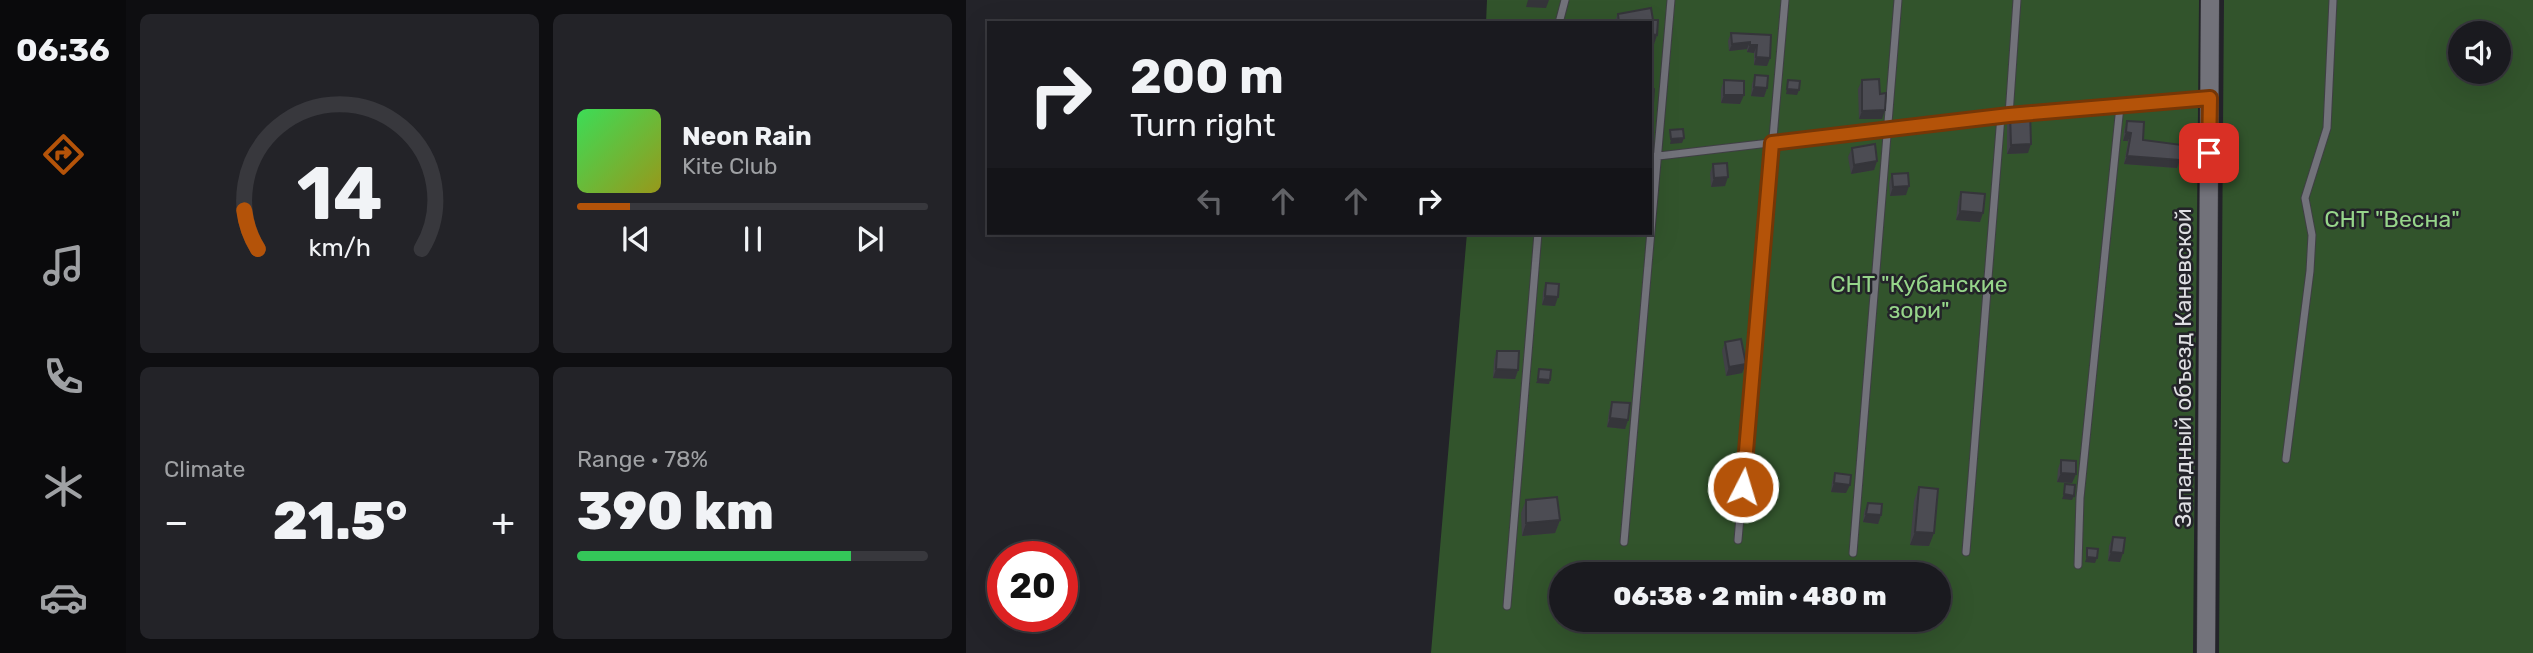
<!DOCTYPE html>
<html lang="en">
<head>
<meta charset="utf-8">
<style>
  body { margin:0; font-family:Rubik,sans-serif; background:#232328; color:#f1f3f6; height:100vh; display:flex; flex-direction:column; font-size:26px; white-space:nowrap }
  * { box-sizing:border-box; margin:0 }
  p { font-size:23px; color:#9fa1a4 }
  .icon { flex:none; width:38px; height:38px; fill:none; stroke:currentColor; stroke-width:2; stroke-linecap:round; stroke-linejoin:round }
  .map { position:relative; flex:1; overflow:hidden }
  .sheet { display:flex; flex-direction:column; gap:14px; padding:14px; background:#0e0e11; width:840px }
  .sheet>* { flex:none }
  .banner { position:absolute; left:21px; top:21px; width:665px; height:214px; border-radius:0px; box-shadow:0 7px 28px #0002,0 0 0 2px #38383d; background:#1a1a1f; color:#f1f3f6; overflow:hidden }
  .fabs { position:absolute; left:1482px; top:21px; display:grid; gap:14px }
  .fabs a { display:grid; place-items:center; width:63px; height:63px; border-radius:50%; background:#1a1a1f; box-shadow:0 7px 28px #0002,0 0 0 2px #38383d; font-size:35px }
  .speed { position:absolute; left:21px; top:541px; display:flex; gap:14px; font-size:35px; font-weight:700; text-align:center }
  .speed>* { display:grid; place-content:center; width:91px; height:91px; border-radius:50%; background:#1a1a1f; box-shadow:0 7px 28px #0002,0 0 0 2px #38383d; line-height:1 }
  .speed .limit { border:10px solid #d22; background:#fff; color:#111 }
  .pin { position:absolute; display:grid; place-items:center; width:60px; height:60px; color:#fff; margin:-30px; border-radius:14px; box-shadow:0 4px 10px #0006 }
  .me { position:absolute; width:77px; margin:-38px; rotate:5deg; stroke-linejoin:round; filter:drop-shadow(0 0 5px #0008) }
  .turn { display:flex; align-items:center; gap:24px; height:147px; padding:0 28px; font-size:32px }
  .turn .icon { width:91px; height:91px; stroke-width:2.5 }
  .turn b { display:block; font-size:49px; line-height:60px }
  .lanes { display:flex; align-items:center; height:66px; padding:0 28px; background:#0003; justify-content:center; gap:35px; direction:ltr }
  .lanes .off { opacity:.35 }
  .big { font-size:52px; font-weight:800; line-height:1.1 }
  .sheet .widget { flex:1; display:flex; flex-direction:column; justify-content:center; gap:10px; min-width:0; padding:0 24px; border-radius:10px; background:#232328 }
  .sheet .dial { align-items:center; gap:0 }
  .dial svg { height:182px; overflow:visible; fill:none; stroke:#38383d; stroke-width:7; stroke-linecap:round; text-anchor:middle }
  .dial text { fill:#f1f3f6; stroke:none }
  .song { display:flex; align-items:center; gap:21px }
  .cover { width:84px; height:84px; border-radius:10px; background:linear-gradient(135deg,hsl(130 70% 55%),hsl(60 70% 35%)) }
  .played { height:7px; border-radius:4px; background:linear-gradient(90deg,#b45309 15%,#38383d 15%) }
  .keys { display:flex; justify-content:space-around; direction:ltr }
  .heat { display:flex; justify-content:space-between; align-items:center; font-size:38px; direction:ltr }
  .charge { height:10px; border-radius:5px; background:linear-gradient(90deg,#34c759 78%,#38383d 0) }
  .sheet .tiles { flex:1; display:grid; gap:14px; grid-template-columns:repeat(2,1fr) }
  .trip { position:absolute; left:583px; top:562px; width:402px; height:70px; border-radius:35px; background:#1a1a1f; box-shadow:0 7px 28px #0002,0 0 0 2px #38383d; font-weight:800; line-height:70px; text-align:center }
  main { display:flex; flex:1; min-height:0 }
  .tab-bar { display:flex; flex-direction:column; width:126px; justify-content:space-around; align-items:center; background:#0a0a0c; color:#9fa1a4 }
  .tab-bar .icon { width:49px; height:49px }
  .tab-bar .active { color:#b45309 }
  .tab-bar b { font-size:32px; color:#f1f3f6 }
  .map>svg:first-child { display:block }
  .green { fill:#32542c; fill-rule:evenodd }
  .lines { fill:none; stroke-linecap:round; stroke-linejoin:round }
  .service-casing { stroke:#3f3f44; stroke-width:9 }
  .secondary-casing { stroke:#3f3f44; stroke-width:19 }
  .service { stroke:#72727a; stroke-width:7 }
  .secondary { stroke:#72727a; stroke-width:18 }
  .wall { fill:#414147 }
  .shaded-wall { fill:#35353a }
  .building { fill:#4c4c53; stroke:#35353a; stroke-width:2 }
  .route-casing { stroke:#753606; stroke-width:18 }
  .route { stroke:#b45309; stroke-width:12 }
  .labels { text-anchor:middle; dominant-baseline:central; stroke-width:5; stroke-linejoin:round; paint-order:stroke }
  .park-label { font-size:23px; fill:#96d58a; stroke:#232329 }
  .street-label { font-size:23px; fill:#dfdfe3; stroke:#232329 }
</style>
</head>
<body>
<main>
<nav class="tab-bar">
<b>06:36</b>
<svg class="icon active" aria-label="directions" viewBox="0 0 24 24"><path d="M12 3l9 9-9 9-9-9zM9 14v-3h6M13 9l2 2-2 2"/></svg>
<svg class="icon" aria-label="music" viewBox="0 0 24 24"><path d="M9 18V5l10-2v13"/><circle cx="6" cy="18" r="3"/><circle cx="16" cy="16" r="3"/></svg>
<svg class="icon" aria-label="phone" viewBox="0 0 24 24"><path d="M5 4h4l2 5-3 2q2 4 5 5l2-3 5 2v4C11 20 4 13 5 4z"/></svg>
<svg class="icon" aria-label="climate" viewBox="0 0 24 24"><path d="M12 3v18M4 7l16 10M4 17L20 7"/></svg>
<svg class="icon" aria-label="car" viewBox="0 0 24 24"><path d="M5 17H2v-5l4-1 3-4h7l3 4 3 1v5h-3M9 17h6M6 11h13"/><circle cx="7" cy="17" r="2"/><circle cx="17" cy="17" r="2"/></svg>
</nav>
<section class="sheet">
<div class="tiles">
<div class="widget dial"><svg viewBox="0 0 100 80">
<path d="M14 69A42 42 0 1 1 86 69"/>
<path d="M14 69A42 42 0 0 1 8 52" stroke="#b45309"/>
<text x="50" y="56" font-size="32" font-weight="700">14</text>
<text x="50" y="72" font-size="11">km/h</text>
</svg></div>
<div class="widget">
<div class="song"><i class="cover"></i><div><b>Neon Rain</b><p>Kite Club</p></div></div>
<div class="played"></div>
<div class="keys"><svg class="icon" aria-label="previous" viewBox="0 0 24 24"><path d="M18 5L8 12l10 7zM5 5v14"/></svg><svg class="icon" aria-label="pause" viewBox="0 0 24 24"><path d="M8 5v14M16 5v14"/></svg><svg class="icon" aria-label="next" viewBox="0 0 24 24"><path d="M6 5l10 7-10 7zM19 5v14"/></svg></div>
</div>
<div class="widget"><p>Climate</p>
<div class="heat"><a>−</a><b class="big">21.5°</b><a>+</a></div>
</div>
<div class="widget"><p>Range · 78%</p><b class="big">390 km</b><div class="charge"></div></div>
</div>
</section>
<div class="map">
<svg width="1567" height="653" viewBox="0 0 1567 653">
  <rect width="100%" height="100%" fill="#232329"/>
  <!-- green -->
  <path class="green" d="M521,0H1233L1227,653H465L501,233H684V23H520ZM595,574H973V620H595Z
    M1258,0H1567V653H1253ZM1494,33H1533V72H1494Z"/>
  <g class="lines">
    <!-- service casing -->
    <g class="service-casing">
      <path id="service" d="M593,23L599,0
        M1043,115L1051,0
        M684,157L1043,115L1243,98
        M1320,459L1344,271L1346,235L1339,198L1361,128L1367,0
        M772,540L819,0
        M658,542L705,0
        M1000,552L1035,116
        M887,553L932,0
        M1112,565L1114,498L1154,106
        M541,606L572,233"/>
    </g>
    <!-- secondary casing -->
    <g class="secondary-casing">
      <path id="secondary" d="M1240,653L1244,0"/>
    </g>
    <!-- service -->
    <use href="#service" class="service"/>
    <!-- secondary -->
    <use href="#secondary" class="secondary"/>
  </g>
  <!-- wall -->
  <path class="wall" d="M685,8L687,20H692L691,35L688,44H684V23L648,22L652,14Z
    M765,33L805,35L804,58L801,66L788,65V53L781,52V49L763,51L762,41Z
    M789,75L801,88L798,97L785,96L786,84Z
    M758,80L774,104L755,103V89Z
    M896,80L916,119H893L892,89Z
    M1044,113L1062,153L1041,154V121Z
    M1161,121L1177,140L1214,160L1211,168L1158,164L1162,141H1157L1158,130Z
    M886,148L911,161L908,170L885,174L882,157Z
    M747,164L759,186L745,187L744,173Z
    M926,174L940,195L924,196L923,183Z
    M995,192L1014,222L990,220L992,201Z
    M580,283L589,306L576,305L577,292Z
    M759,342L780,364L776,373L760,376L756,351Z
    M531,351L552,370L549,379L527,378L528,360Z
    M646,402L662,420L659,429L641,427L643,411Z
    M1095,460L1110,474L1106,483L1091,482L1092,469Z
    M869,473L880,493L865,492L866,482Z
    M953,487L963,546L944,545L948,501Z
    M560,500L594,520L589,533L556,536L555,513Z
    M902,503L915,515L912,524L897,522L898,512Z
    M1147,537L1154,562L1142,561L1143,546Z"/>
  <!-- shaded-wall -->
  <path class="shaded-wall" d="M562,0H583L580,8L560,7Z
    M684,34L691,35L688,44H684Z
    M784,42L781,49L763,51L766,44Z
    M784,45H791L788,53L781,52Z
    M790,57L804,58L801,66L788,65Z
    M788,87L801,88L798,97L785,96Z
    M821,89L833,90L831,95L820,94Z
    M758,95H778L774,104L755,103Z
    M919,110L916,119H893L896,111Z
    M1160,132L1165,133L1162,141H1157Z
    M718,138L716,143L704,144L705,139Z
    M1065,144L1062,153L1041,154L1045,145Z
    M1161,156L1214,160L1211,168L1158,164Z
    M911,161L908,170L885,174L888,165Z
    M762,177L759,186L745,187L748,178Z
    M943,186L940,195L924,196L927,187Z
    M994,211L1017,213L1014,222L990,220Z
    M579,296L592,297L589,306L576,305Z
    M780,364L776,373L760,376L763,367Z
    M530,369L552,370L549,379L527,378Z
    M572,379L584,380L583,384L570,383Z
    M644,418L662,420L659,429L641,427Z
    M1095,473L1110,474L1106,483L1091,482Z
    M868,483L884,485L880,493L865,492Z
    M1098,494L1108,496L1106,500L1096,499Z
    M900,514L915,515L912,524L897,522Z
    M594,520L589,533L556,536L560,523Z
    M949,532L968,533L963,546L944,545Z
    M1145,552L1157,553L1154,562L1142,561Z
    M1121,557L1131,558L1129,563L1119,562Z"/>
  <!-- building -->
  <path class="building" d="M685,8L687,20H692L691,35L684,34V23H653L652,14Z
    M765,33L805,35L804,58L790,57L791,45H784V42L766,44Z
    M789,75L802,76L801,88L788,87Z
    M913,79L914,94L920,93L919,110L896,111V80Z
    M758,80L778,81V95H758Z
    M822,80L834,81L833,90L821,89Z
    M684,88L688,89L687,103H684Z
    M1064,111L1065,144L1045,145L1044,113Z
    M1161,121L1178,122L1177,140L1216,145L1214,160L1161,156L1165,133L1160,132Z
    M717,129L718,138L705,139L704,130Z
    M909,144L911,161L888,165L886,148Z
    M761,163L762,177L748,178L747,164Z
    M942,173L943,186L927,187L926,174Z
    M995,192L1019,194L1017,213L994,211Z
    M580,283L593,284L592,297L579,296Z
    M775,339L780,364L763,367L759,342Z
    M531,351H553L552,370L530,369Z
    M573,369L585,370L584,380L572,379Z
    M646,402L664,403L662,420L644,418Z
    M1095,460L1110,461V474L1095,473Z
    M869,473L885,475L884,485L868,483Z
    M1099,484L1109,485L1108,496L1098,494Z
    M953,487L972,489L968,533L949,532Z
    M591,497L594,520L560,523V500Z
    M902,503L916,504L915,515L900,514Z
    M1147,537L1159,538L1157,553L1145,552Z
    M1121,548L1132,549L1131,558L1121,557Z"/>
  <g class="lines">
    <!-- route casing -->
    <g class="route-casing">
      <path id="route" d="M777,487L806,143L1043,115L1244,98L1243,153"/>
    </g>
    <!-- route -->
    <use href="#route" class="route"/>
  </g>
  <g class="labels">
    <!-- park labels -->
    <g class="park-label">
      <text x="1426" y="219">СНТ "Весна"</text>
      <text x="953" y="284">СНТ "Кубанские<tspan x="953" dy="26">зори"</tspan></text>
    </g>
    <!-- street labels -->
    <g class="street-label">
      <text transform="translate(1217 368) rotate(-90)">Западный объезд Каневской</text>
    </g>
  </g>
</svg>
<div class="fabs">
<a><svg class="icon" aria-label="sound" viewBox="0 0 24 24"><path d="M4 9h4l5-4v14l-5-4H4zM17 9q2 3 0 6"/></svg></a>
</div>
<div class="speed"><div class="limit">20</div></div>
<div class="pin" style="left:1243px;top:153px;background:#d93025"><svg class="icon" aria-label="arrive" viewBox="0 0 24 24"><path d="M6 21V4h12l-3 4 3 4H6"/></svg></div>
<svg class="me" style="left:777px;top:487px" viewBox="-20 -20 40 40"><circle r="17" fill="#b45309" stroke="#fff" stroke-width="3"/><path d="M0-11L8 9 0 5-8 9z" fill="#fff"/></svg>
<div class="trip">06:38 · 2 min · 480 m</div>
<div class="banner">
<div class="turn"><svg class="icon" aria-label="right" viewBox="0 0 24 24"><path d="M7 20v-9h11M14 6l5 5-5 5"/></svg><div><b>200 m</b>Turn right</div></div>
<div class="lanes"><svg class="icon off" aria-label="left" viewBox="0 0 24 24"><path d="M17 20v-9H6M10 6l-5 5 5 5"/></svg><svg class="icon off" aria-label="ahead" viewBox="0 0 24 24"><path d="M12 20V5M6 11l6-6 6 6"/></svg><svg class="icon off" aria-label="ahead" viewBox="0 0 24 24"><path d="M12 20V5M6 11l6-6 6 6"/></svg><svg class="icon" aria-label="right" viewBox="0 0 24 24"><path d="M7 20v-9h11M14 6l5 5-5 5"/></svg></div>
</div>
</div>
</main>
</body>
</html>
